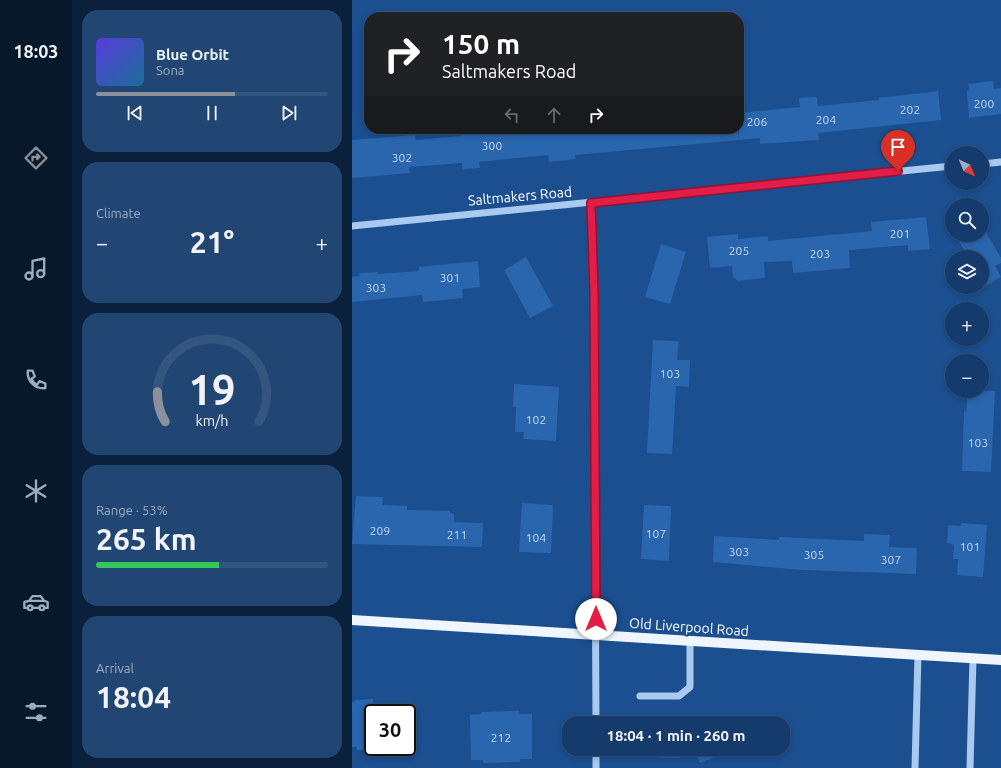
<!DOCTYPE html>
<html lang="en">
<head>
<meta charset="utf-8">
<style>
  body { margin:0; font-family:Ubuntu,sans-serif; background:#214673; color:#f1f3f6; height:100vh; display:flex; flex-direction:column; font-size:15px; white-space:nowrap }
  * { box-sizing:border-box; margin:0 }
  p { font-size:13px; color:#9dadc1 }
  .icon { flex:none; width:22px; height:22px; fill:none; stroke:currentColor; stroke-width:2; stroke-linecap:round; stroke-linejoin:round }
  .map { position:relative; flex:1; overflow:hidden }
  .sheet { display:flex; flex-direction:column; gap:10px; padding:10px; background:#0b203b; width:280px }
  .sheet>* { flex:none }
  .guide { position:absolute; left:12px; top:12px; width:380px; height:122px; border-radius:16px; box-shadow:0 2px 6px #0003,0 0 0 1px #33557e; background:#202124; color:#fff; overflow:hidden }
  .needle { width:26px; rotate:136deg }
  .buttons { position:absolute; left:593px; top:146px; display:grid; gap:8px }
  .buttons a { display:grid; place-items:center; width:44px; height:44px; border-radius:50%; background:#143b6b; box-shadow:0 2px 6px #0003,0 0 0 1px #33557e; font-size:20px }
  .speed { position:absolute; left:12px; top:704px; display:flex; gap:8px; font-size:20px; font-weight:700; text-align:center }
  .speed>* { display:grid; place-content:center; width:52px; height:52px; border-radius:50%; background:#143b6b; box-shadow:0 2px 6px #0003,0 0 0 1px #33557e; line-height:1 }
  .speed .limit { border:2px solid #111; border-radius:6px; background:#fff; color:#111 }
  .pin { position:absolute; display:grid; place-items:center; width:34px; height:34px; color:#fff; margin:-41px -17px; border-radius:50% 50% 50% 0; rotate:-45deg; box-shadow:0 0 4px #0007 }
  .pin .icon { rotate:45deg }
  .me { position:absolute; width:44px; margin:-22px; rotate:0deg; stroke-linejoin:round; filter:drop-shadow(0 0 3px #0008) }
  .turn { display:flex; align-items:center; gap:14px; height:84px; padding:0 12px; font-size:18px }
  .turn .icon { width:52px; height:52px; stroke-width:2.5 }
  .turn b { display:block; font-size:28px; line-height:34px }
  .lanes { display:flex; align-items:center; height:38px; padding:0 12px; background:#0003; justify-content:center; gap:20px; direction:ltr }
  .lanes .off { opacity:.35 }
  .big { font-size:30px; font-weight:700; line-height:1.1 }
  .sheet .widget { flex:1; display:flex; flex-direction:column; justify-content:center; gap:6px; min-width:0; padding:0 14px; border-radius:16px; background:#214673 }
  .sheet .dial { align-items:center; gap:0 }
  .dial svg { height:104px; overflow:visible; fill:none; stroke:#33557e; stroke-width:7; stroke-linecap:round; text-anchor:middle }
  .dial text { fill:#f1f3f6; stroke:none }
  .song { display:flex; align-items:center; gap:12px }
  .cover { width:48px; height:48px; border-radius:6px; background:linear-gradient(135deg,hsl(250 70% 55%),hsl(200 70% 35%)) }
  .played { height:4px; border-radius:2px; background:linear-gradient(90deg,#8c9099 60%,#33557e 60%) }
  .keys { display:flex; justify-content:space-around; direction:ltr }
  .heat { display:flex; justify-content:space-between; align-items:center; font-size:22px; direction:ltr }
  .charge { height:6px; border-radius:3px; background:linear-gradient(90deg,#34c759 53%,#33557e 0) }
  .trip { position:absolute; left:210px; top:716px; width:228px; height:40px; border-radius:16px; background:#143b6b; box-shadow:0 2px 6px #0003,0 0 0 1px #33557e; font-weight:700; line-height:40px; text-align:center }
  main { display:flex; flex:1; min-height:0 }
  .tabs { display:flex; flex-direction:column; width:72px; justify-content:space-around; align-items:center; background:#08182b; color:#9dadc1 }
  .tabs .icon { width:28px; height:28px }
  .tabs .on { color:#8c9099 }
  .tabs b { font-size:18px; color:#f1f3f6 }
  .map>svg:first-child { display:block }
  .building { fill:#2a66ad }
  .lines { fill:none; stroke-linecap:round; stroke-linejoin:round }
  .minor { stroke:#a9c9ee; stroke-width:7 }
  .major { stroke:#f0f6ff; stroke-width:10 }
  .route-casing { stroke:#92132f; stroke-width:10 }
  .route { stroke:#e11d48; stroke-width:7 }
  .labels { text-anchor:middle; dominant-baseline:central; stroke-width:4; stroke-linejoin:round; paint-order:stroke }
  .number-label { font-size:12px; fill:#cad9ea }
  .street-label { font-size:14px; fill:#fff; stroke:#1b4f8f }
</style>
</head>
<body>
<main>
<nav class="tabs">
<b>18:03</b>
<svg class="icon on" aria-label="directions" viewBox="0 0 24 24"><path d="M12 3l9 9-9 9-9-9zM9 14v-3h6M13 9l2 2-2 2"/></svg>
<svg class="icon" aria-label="music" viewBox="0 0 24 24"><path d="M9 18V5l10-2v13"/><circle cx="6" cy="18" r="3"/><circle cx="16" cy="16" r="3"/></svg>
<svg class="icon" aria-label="phone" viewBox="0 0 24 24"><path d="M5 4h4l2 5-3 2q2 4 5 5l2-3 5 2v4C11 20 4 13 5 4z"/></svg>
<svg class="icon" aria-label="climate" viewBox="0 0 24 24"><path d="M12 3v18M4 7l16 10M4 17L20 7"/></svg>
<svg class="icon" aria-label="car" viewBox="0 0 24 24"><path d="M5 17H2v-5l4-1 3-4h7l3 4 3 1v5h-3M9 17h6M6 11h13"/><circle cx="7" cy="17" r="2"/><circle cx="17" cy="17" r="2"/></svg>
<svg class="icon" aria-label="filters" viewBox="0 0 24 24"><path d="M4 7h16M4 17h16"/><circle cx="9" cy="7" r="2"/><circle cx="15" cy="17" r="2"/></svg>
</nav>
<section class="sheet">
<div class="widget">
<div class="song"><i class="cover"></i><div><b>Blue Orbit</b><p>Sona</p></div></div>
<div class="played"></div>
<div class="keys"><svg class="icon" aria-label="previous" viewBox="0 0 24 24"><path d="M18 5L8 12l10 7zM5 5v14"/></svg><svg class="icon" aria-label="pause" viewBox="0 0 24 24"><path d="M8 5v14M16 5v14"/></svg><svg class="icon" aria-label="next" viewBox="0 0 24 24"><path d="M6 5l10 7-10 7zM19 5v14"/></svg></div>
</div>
<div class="widget"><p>Climate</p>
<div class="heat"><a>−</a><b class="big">21°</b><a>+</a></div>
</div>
<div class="widget dial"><svg viewBox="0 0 100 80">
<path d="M14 69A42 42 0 1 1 86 69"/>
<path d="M14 69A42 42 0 0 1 8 46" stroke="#8c9099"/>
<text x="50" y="56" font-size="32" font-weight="700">19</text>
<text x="50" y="72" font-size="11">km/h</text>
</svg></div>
<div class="widget"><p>Range · 53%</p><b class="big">265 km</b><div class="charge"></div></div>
<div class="widget"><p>Arrival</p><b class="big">18:04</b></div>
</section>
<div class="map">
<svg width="649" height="768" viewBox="0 0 649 768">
  <rect width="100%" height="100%" fill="#1b4f8f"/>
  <!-- building -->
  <path class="building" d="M641,81L642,89L649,88V114L617,118L615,91H617L616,84Z
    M586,91L589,120L466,133L467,140L408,144V138L387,140V113L448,107L447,98L465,97L466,106L527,100V98Z
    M108,129H135V133L201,129H386L387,140L223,155L224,159L197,162L196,155L127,162L128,168L110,169V163L57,167L58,173L0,178V140L63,135L64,140L109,136Z
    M574,217L578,249L556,251V245L497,250L498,268L441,273L440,261L412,262L413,278L386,281L381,277L380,266L358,268L355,237L386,234V239L416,236V241L520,231L519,222Z
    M630,225L649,258V263L643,266L649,277L630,288V257H616L603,235H630Z
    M309,244L334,252L318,304L293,297Z
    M174,257L201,306L178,318L152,270Z
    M126,261L128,287L110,289L111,298L71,302L70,295L0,302V277L8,276L7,273L26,272V274L67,271V267Z
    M301,340L327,341L325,360H338L337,387L324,386L320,454L295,453Z
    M162,384L207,387L204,441L171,439L172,432H163L164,407H161Z
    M616,391H643L639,472L610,471L612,411L614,412Z
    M4,496L31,497L30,505L55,506V510L98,511V513L102,514V522L131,523L130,547L0,544Z
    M170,503L201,505L199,553L167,552Z
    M292,505L319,506L317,561L289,559Z
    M610,523L635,525L631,577L605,575L606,559H601L602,545L595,543L596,525L608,526Z
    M512,534L538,535L537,547L565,548L564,574L450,570L361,562L362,536L427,540V537L512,541Z
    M21,699V750H5V747H0V702H3V700Z
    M167,711V714H180V759H168V762L131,763V760H119L118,715L129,714V712Z
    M352,717L355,723H338Z
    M283,749H362L365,756L348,763L343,751L327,758L269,756Z"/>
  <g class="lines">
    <!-- minor -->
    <path class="minor" d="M630,164L649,162
      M239,203L242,292L244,723
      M0,226L600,166
      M288,696H327L338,687V641
      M244,749V768
      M563,768L566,655
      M618,768L621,658"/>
    <!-- major -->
    <path class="major" d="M0,620L649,660"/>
  </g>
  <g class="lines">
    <!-- route casing -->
    <g class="route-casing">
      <path id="route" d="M244,619L242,292L239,203L546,171"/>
    </g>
    <!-- route -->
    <use href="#route" class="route"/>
  </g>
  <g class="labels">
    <!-- number labels -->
    <g class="number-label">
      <text x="632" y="103">200</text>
      <text x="558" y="109">202</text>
      <text x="474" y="119">204</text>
      <text x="405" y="121">206</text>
      <text x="140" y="145">300</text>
      <text x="50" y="157">302</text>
      <text x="548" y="233">201</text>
      <text x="387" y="250">205</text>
      <text x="468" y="253">203</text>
      <text x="98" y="277">301</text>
      <text x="24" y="287">303</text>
      <text x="318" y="373">103</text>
      <text x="184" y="419">102</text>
      <text x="626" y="442">103</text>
      <text x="28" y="530">209</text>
      <text x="304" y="533">107</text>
      <text x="105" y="534">211</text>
      <text x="184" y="537">104</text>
      <text x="618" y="546">101</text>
      <text x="387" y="551">303</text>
      <text x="462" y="554">305</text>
      <text x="539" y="559">307</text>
      <text x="149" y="737">212</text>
    </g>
    <!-- street labels -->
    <g class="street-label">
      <text transform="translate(168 196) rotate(-5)">Saltmakers Road</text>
      <text transform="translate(337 627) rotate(4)">Old Liverpool Road</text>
    </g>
  </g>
</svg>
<div class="buttons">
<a><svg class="needle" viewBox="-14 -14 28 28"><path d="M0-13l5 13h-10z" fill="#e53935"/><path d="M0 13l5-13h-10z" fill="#9dadc1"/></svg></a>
<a><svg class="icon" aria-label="search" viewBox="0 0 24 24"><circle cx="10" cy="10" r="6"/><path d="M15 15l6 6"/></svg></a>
<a><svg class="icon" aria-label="layers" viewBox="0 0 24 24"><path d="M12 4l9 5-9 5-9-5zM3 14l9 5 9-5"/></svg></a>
<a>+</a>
<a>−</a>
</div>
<div class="speed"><div class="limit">30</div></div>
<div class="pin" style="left:546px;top:171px;background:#d93025"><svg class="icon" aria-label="arrive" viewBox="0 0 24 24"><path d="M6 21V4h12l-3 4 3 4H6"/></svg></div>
<svg class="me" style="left:244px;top:619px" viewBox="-20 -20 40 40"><circle r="19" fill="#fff"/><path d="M0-13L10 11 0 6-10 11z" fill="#e11d48"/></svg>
<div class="trip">18:04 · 1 min · 260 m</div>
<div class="guide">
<div class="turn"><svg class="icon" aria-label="right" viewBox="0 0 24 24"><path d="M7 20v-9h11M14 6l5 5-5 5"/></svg><div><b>150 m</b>Saltmakers Road</div></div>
<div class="lanes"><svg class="icon off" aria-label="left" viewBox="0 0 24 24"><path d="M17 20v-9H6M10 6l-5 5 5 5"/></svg><svg class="icon off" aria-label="ahead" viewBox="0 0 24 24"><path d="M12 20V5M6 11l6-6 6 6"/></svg><svg class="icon" aria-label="right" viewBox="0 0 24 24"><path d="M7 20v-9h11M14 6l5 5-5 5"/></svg></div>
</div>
</div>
</main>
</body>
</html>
